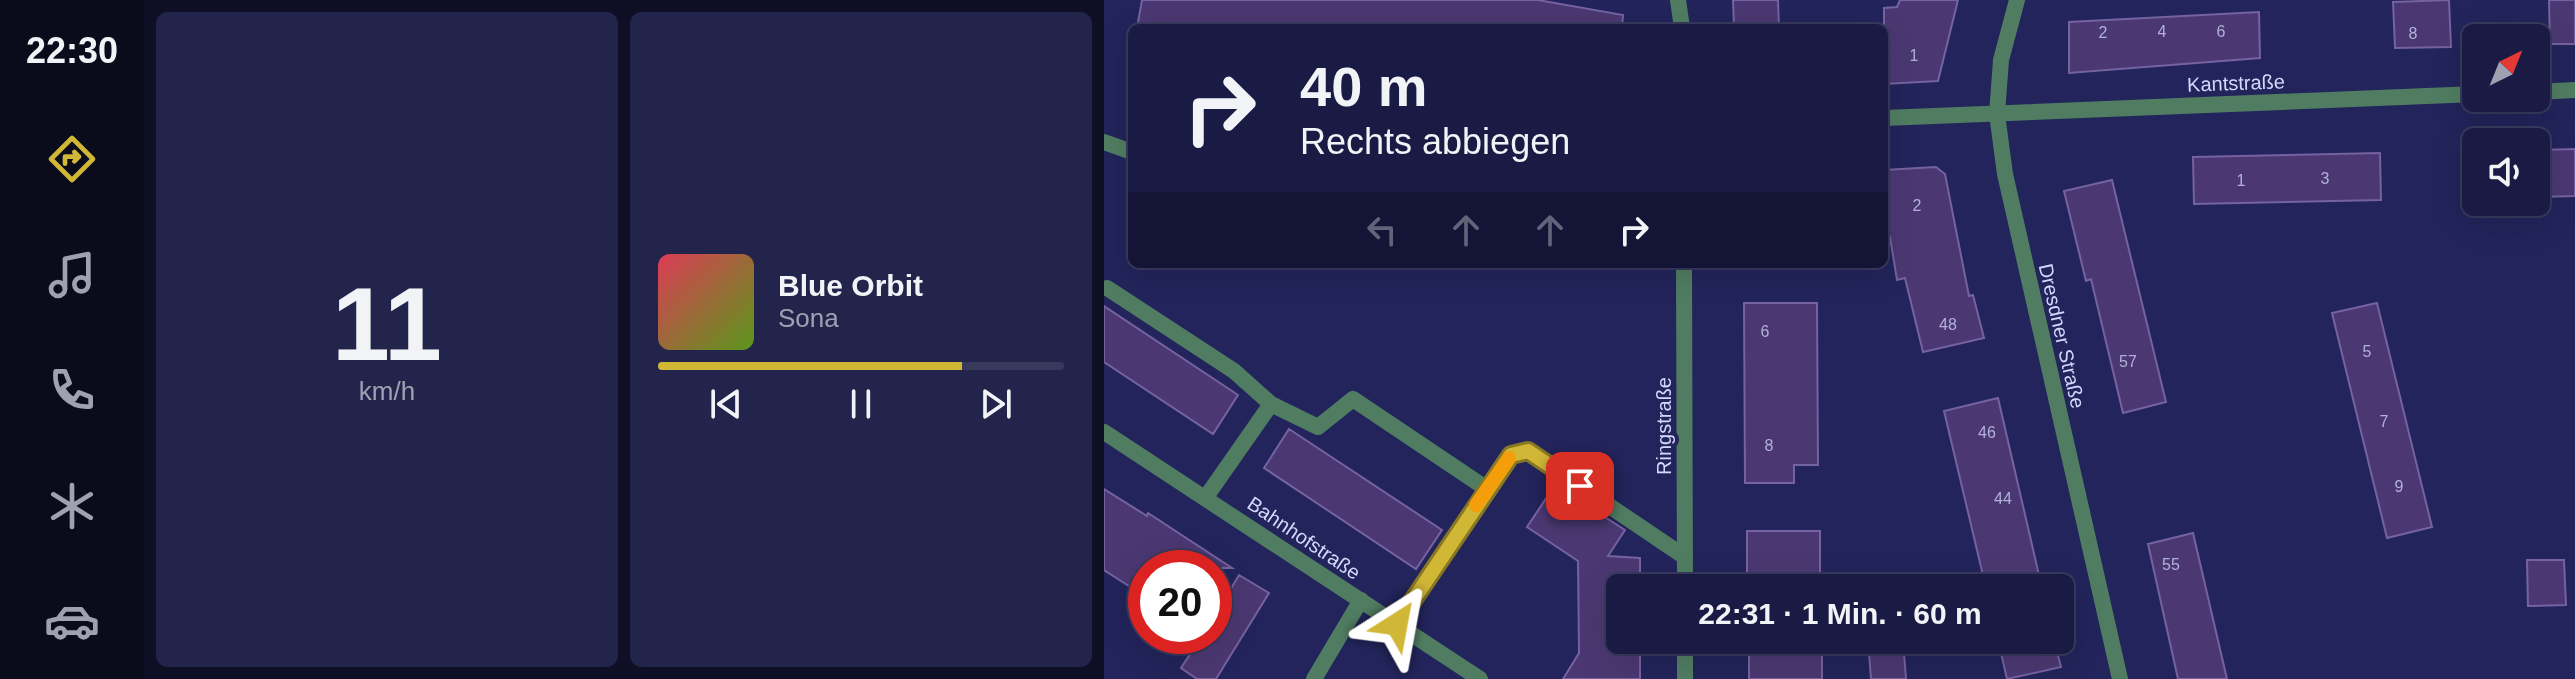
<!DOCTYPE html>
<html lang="de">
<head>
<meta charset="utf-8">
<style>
  body { margin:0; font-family:Helvetica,sans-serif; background:#23244b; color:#f1f3f6; height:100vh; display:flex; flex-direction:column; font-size:30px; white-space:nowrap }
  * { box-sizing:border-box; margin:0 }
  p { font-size:26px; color:#9fa1b2 }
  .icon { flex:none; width:44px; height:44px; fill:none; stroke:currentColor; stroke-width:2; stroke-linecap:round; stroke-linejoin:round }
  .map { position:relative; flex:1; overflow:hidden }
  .details { display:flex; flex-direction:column; gap:12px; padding:12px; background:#0e0f25; width:960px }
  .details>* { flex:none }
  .banner { position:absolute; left:24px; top:24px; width:760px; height:244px; border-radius:12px; box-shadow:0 8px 32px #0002,0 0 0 2px #38395d; background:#1a1b44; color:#f1f3f6; overflow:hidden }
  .needle { width:52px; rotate:43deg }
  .fabs { position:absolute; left:1358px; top:24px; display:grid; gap:16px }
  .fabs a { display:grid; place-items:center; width:88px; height:88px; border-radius:12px; background:#1a1b44; box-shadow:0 8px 32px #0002,0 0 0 2px #38395d; font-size:40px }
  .speed { position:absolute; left:24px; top:550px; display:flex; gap:16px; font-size:40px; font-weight:700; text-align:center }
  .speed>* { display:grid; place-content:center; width:104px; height:104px; border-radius:50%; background:#1a1b44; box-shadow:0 8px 32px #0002,0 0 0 2px #38395d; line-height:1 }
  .speed .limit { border:12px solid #d22; background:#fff; color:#111 }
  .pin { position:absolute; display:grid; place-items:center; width:68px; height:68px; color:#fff; margin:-34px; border-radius:16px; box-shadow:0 4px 12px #0006 }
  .me { position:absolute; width:88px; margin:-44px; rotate:34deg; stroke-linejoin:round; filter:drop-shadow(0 0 6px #0008) }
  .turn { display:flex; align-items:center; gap:28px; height:168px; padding:0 40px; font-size:36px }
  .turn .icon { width:104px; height:104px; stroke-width:2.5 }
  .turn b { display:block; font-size:56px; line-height:68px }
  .lanes { display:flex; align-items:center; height:76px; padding:0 40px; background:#0003; justify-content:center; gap:40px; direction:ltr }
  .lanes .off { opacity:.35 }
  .details .card { flex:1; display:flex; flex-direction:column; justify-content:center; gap:12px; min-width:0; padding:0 28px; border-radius:12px; background:#23244b }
  .details .dial { align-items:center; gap:0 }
  .dial b { font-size:104px; line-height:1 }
  .song { display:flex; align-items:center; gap:24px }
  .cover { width:96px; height:96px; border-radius:12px; background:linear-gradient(135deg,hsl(350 70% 55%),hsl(90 70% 35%)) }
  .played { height:8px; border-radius:4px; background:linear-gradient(90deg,#d1b736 75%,#38395d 75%) }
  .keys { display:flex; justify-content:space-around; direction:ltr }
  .details .tiles { flex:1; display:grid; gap:12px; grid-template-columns:repeat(2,1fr) }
  .trip { position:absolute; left:502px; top:574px; width:468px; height:80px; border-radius:12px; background:#1a1b44; box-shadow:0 8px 32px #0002,0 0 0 2px #38395d; font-weight:600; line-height:80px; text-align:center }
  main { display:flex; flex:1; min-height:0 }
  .menu { display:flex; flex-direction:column; width:144px; justify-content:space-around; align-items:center; background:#0a0b1b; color:#9fa1b2 }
  .menu .icon { width:56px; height:56px }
  .menu .on { color:#d1b736 }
  .menu b { font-size:36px; color:#f1f3f6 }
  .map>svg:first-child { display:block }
  .building { fill:#4b3872; stroke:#7562a0; stroke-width:2 }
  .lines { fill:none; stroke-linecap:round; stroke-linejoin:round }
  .service { stroke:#507d62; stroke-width:16 }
  .minor { stroke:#507d62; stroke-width:16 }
  .tertiary { stroke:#507d62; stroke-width:16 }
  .route-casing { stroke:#887723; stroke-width:20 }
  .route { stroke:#d1b736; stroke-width:14 }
  .slow { stroke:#f59e0b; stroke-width:14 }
  .labels { text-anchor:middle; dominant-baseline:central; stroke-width:8; stroke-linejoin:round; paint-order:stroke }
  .number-label { font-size:16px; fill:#b0b1da }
  .street-label { font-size:20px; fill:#d2d9fc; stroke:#22245b }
</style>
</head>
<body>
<main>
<nav class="menu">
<b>22:30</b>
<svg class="icon on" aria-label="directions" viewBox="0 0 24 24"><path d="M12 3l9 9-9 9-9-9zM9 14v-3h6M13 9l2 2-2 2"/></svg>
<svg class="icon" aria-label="music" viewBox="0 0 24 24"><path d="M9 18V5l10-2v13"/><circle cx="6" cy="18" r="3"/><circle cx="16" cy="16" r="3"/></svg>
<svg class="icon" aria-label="phone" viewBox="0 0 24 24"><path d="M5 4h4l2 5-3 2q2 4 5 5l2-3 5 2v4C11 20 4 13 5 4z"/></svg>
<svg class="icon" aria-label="climate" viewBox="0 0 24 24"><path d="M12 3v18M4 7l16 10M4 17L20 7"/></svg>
<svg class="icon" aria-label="car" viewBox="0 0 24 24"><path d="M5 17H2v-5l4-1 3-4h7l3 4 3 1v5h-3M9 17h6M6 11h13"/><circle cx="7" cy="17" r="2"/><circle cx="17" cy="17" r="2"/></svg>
</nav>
<section class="details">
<div class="tiles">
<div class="card dial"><b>11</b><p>km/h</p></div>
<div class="card">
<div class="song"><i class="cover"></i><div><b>Blue Orbit</b><p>Sona</p></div></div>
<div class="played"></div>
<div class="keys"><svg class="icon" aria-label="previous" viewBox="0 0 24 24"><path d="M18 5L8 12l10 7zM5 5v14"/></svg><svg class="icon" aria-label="pause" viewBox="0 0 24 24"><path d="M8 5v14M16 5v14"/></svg><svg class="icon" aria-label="next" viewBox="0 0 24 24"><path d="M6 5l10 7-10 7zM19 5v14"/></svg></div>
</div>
</div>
</section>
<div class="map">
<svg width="1471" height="679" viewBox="0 0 1471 679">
  <rect width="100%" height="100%" fill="#22245b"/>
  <!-- building -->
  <path class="building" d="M38,0H434L519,15L518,28H33Z
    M629,0H674L675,28H630Z
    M796,0H854L834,81L780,84V8L793,7Z
    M1345,0L1347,47L1291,48L1289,2Z
    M1445,0H1471V44H1446Z
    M1155,12L1156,58L965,73V22Z
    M1471,149V196L1432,197V150Z
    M1276,153L1277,200L1090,204L1089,157Z
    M832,167L841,174L865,296L869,295L880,338L819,352L801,278L793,280L786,237H780V170Z
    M1008,180L1062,402L1019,413L987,279L982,281L960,191Z
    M640,303H713L714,465H690V483H641Z
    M1273,303L1328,527L1283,538L1228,313Z
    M0,306L134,395L109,434L0,362Z
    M894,398L938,588H882L840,411Z
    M185,429L338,530L312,569L160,468Z
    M451,485L521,530L504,556L536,558V588H516V640H536V679H459L475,653L474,561L423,527Z
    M0,489L43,516L44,513L128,568H42V597L0,570Z
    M643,531H716V586L643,588Z
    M1089,533L1123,679H1074L1044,544Z
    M1423,560H1460L1462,605L1424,606Z
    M135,575L165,593L112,679H93L77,668L98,636H110V617Z
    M764,640H799L802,679H767Z
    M894,640H950L957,667L903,679Z
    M645,643H718V679H645Z"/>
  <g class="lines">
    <!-- service -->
    <path class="service" d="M0,142L28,152
      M3,288L130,371L167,404L214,427L249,399L383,489
      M102,497L167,404
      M293,624L407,455L424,451L581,557"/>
    <!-- minor -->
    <path class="minor" d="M574,0L578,28
      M1432,92L1471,90
      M780,118L1372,94
      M580,264L581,588
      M0,432L376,679
      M581,640V679
      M210,679L257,600"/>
    <!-- tertiary -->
    <path class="tertiary" d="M913,0L897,60L893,114L901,174L1016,679"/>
  </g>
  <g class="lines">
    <!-- route casing -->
    <g class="route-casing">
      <path id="route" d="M293,624L407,455L424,451L476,486"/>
    </g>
    <!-- route -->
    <use href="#route" class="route"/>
    <!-- slow -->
    <path class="slow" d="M372,505L405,458"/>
  </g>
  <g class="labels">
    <!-- number labels -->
    <g class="number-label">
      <text x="1058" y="31">4</text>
      <text x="1117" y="31">6</text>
      <text x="999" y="32">2</text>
      <text x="1309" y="33">8</text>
      <text x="810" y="55">1</text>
      <text x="1221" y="178">3</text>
      <text x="1137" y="180">1</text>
      <text x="813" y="205">2</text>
      <text x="844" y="324">48</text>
      <text x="661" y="331">6</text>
      <text x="1263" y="351">5</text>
      <text x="1024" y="361">57</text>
      <text x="1280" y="421">7</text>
      <text x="883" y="432">46</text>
      <text x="665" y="445">8</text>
      <text x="1295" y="486">9</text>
      <text x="899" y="498">44</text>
      <text x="1067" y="564">55</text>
    </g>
    <!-- street labels -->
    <g class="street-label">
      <text transform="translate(1132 83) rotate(-2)">Kantstraße</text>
      <text transform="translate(958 336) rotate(77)">Dresdner Straße</text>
      <text transform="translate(560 426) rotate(-90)">Ringstraße</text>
      <text transform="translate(200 538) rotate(34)">Bahnhofstraße</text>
    </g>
  </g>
</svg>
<div class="fabs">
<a><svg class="needle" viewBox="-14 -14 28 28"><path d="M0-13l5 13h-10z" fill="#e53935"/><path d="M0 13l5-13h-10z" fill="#9fa1b2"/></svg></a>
<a><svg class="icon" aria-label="sound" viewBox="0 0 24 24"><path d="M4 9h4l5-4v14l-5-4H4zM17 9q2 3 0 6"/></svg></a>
</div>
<div class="speed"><div class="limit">20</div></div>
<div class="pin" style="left:476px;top:486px;background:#d93025"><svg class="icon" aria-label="arrive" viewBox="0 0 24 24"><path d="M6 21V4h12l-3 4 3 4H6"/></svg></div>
<svg class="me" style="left:293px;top:624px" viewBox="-20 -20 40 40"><path d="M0-17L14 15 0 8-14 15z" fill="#d1b736" stroke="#fff" stroke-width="4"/></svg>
<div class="trip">22:31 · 1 Min. · 60 m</div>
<div class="banner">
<div class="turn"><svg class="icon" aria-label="right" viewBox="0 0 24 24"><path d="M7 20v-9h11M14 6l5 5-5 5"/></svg><div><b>40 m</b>Rechts abbiegen</div></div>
<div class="lanes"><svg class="icon off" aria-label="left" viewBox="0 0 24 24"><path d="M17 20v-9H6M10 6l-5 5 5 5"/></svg><svg class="icon off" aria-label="ahead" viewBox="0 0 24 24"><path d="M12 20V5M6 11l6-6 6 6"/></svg><svg class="icon off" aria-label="ahead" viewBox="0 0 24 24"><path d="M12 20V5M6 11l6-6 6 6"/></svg><svg class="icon" aria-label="right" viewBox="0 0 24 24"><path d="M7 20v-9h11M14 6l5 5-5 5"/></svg></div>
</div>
</div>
</main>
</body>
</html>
